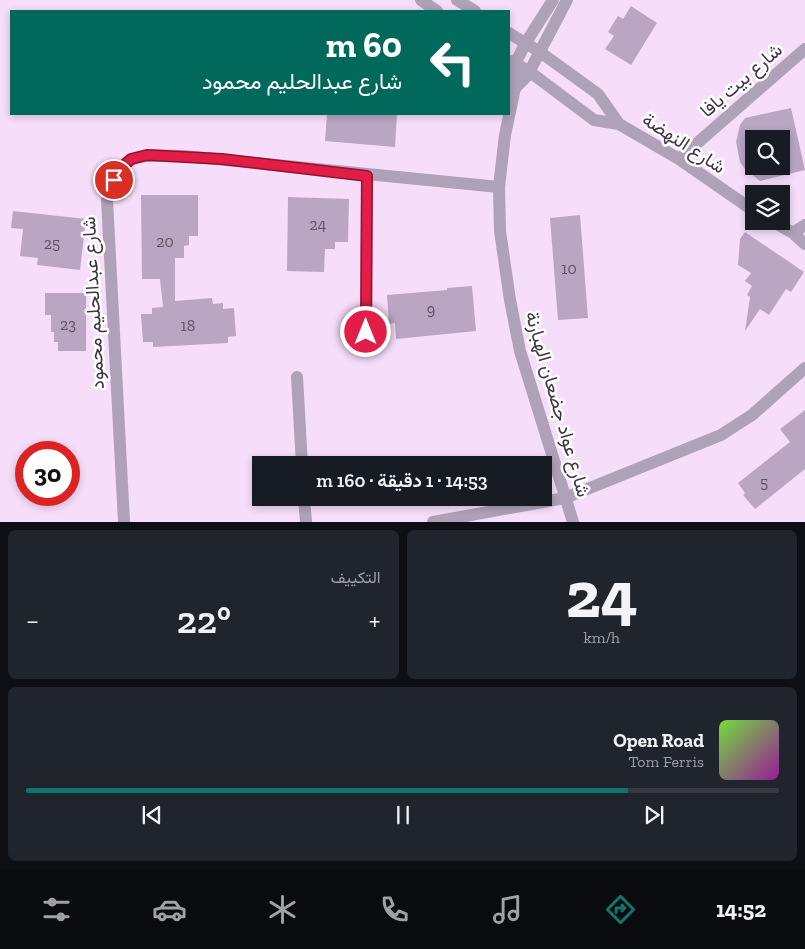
<!DOCTYPE html>
<html lang="ar">
<head>
<meta charset="utf-8">
<style>
  body { margin:0; font-family:"Zilla Slab",Vazirmatn,serif; background:#20242c; color:#f1f3f6; direction:rtl; height:100vh; display:flex; flex-direction:column; font-size:19px; white-space:nowrap }
  * { box-sizing:border-box; margin:0 }
  p { font-size:16px; color:#9ea1a6 }
  .icon { flex:none; width:28px; height:28px; fill:none; stroke:currentColor; stroke-width:2; stroke-linecap:round; stroke-linejoin:round }
  .map { position:relative; height:522px; overflow:hidden; direction:ltr }
  .panel { display:flex; flex-direction:column; gap:8px; padding:8px; background:#0d0f14; flex:1 }
  .panel>* { flex:none }
  .guide { position:absolute; left:10px; top:10px; width:500px; height:105px; border-radius:0px; box-shadow:0 2px 8px #0003; direction:rtl; background:#00695c; color:#fff; overflow:hidden }
  .controls { position:absolute; left:745px; top:130px; display:grid; gap:10px }
  .controls a { display:grid; place-items:center; width:45px; height:45px; border-radius:0px; background:#171b24; box-shadow:0 2px 8px #0003; font-size:25px }
  .speed { position:absolute; left:15px; top:441px; display:flex; gap:10px; font-size:25px; font-weight:700; text-align:center }
  .speed>* { display:grid; place-content:center; width:65px; height:65px; border-radius:50%; background:#171b24; box-shadow:0 2px 8px #0003; line-height:1 }
  .speed .limit { border:8px solid #d22; background:#fff; color:#111 }
  .pin { position:absolute; display:grid; place-items:center; width:42px; height:42px; color:#fff; margin:-21px; border:2px solid #fff; border-radius:50%; box-shadow:0 1px 5px #0007 }
  .me { position:absolute; width:55px; margin:-28px; rotate:0deg; stroke-linejoin:round; filter:drop-shadow(0 0 4px #0008) }
  .turn { display:flex; align-items:center; gap:18px; height:105px; padding:0 25px; font-size:22px }
  .turn .icon { width:65px; height:65px; stroke-width:2.5 }
  .turn b { display:block; font-size:35px; line-height:42px }
  .big { font-size:38px; font-weight:600; line-height:1.1 }
  .panel .card { flex:1; display:flex; flex-direction:column; justify-content:center; gap:8px; min-width:0; padding:0 18px; border-radius:8px; background:#20242c }
  .panel .dial { align-items:center; gap:0 }
  .dial b { font-size:65px; line-height:1 }
  .song { display:flex; align-items:center; gap:15px }
  .cover { width:60px; height:60px; border-radius:8px; background:linear-gradient(135deg,hsl(100 70% 55%),hsl(300 70% 35%)) }
  .played { height:5px; border-radius:2px; background:linear-gradient(90deg,#0f766e 80%,#363941 80%) }
  .keys { display:flex; justify-content:space-around; direction:ltr }
  .heat { display:flex; justify-content:space-between; align-items:center; font-size:28px; direction:ltr }
  .panel .tiles { flex:1; display:grid; gap:8px; grid-template-columns:1fr 1fr }
  .card:last-child { grid-column:span 2 }
  .trip { position:absolute; left:252px; top:456px; width:300px; height:50px; border-radius:0px; background:#171b24; box-shadow:0 2px 8px #0003; font-weight:600; line-height:50px; text-align:center; direction:rtl }
  .tabs { display:flex; height:80px; justify-content:space-around; align-items:center; background:#090b0e; color:#9ea1a6 }
  .tabs .icon { width:35px; height:35px }
  .tabs .active { color:#0f766e }
  .tabs b { font-size:22px; color:#f1f3f6 }
  .map>svg:first-child { display:block }
  .building { fill:#baa6c3; fill-rule:evenodd }
  .lines { fill:none; stroke-linecap:round; stroke-linejoin:round }
  .minor { stroke:#aea1b8; stroke-width:12 }
  .route-casing { stroke:#92132f; stroke-width:12 }
  .route { stroke:#e11d48; stroke-width:9 }
  .labels { text-anchor:middle; dominant-baseline:central; stroke-width:5; stroke-linejoin:round; paint-order:stroke }
  .number-label { font-size:16px; fill:#5e5262 }
  .street-label { font-size:19px; fill:#403641; stroke:#fff }
</style>
</head>
<body>
<div class="map">
<svg width="805" height="522" viewBox="0 0 805 522">
  <rect width="100%" height="100%" fill="#f6ddfa"/>
  <!-- building -->
  <path class="building" d="M631,6L657,23L631,65L605,49L614,36L608,32L618,16L623,19Z
    M791,108L805,170L760,181L745,169L740,162L736,142L740,125L745,118ZM754,139H781V166H754Z
    M327,114H397L395,147L325,141Z
    M141,195H198V236H189V245L184,246V258H175V301L212,298L213,304L223,303V309L234,308L236,336L228,337V343L153,347V342H143L141,314H152V308L163,307L160,279H142Z
    M288,197L349,199L348,242H335V249H325L324,272L287,271Z
    M13,211L86,219L80,270L37,265L38,258L20,256L23,229L11,228Z
    M580,215L588,318L558,320L550,218Z
    M745,232L804,272L791,292L786,289L769,315L760,309L745,331L750,297L747,295L752,286L745,281L751,273L738,265L740,239Z
    M472,286L476,331L396,339L395,323L389,324L387,295L447,290V288Z
    M45,293H86V351H58V342H54V332H51V315H45Z
    M805,410V469L755,509L743,495L745,493L738,483L790,442L780,429Z"/>
  <g class="lines">
    <!-- minor -->
    <path class="minor" d="M421,0L437,11
      M457,0L475,11
      M553,0L525,44L515,64V88L505,135L499,187L500,231L510,300L520,351L573,522
      M509,33L540,52L598,94L619,124L679,159L754,211
      M511,61L530,72L594,120L619,124
      M515,88L527,76L567,0
      M679,159L805,49
      M772,221L793,233L805,244
      M793,233L805,225
      M366,332L367,175
      M297,377L302,465
      M304,498L306,522
      M124,522L107,200C118,150 142,155 184,156L499,187
      M433,522L565,498L721,435L752,415L805,368"/>
  </g>
  <g class="lines">
    <!-- route casing -->
    <g class="route-casing">
      <path id="route" d="M114,180L120,169L131,159L147,155L222,159L367,176L366,332"/>
    </g>
    <!-- route -->
    <use href="#route" class="route"/>
  </g>
  <g class="labels">
    <!-- number labels -->
    <g class="number-label">
      <text x="318" y="224">24</text>
      <text x="165" y="241">20</text>
      <text x="52" y="243">25</text>
      <text x="569" y="268">10</text>
      <text x="431" y="309">9</text>
      <text x="68" y="324">23</text>
      <text x="188" y="325">18</text>
      <text x="764" y="482">5</text>
    </g>
    <!-- street labels -->
    <g class="street-label">
      <text transform="translate(741 80) rotate(-41)">شارع بيت يافا</text>
      <text transform="translate(684 143) rotate(33)">شارع النهضة</text>
      <text transform="translate(93 303) rotate(-93)">شارع عبدالحليم محمود</text>
      <text transform="translate(558 404) rotate(74)">شارع عواد جضعان الهبارنة</text>
    </g>
  </g>
</svg>
<div class="controls">
<a><svg class="icon" aria-label="search" viewBox="0 0 24 24"><circle cx="10" cy="10" r="6"/><path d="M15 15l6 6"/></svg></a>
<a><svg class="icon" aria-label="layers" viewBox="0 0 24 24"><path d="M12 4l9 5-9 5-9-5zM3 14l9 5 9-5"/></svg></a>
</div>
<div class="speed"><div class="limit">30</div></div>
<div class="pin" style="left:114px;top:180px;background:#d93025"><svg class="icon" aria-label="arrive" viewBox="0 0 24 24"><path d="M6 21V4h12l-3 4 3 4H6"/></svg></div>
<svg class="me" style="left:366px;top:332px" viewBox="-20 -20 40 40"><circle r="17" fill="#e11d48" stroke="#fff" stroke-width="3"/><path d="M0-11L8 9 0 5-8 9z" fill="#fff"/></svg>
<div class="trip">14:53 · 1 دقيقة · 160 m</div>
<div class="guide">
<div class="turn"><svg class="icon" aria-label="left" viewBox="0 0 24 24"><path d="M17 20v-9H6M10 6l-5 5 5 5"/></svg><div><b>60 m</b>شارع عبدالحليم محمود</div></div>
</div>
</div>
<section class="panel">
<div class="tiles">
<div class="card dial"><b>24</b><p>km/h</p></div>
<div class="card"><p>التكييف</p>
<div class="heat"><a>−</a><b class="big">22°</b><a>+</a></div>
</div>
<div class="card">
<div class="song"><i class="cover"></i><div><b>Open Road</b><p>Tom Ferris</p></div></div>
<div class="played"></div>
<div class="keys"><svg class="icon" aria-label="previous" viewBox="0 0 24 24"><path d="M18 5L8 12l10 7zM5 5v14"/></svg><svg class="icon" aria-label="pause" viewBox="0 0 24 24"><path d="M8 5v14M16 5v14"/></svg><svg class="icon" aria-label="next" viewBox="0 0 24 24"><path d="M6 5l10 7-10 7zM19 5v14"/></svg></div>
</div>
</div>
</section>
<nav class="tabs">
<b>14:52</b>
<svg class="icon active" aria-label="directions" viewBox="0 0 24 24"><path d="M12 3l9 9-9 9-9-9zM9 14v-3h6M13 9l2 2-2 2"/></svg>
<svg class="icon" aria-label="music" viewBox="0 0 24 24"><path d="M9 18V5l10-2v13"/><circle cx="6" cy="18" r="3"/><circle cx="16" cy="16" r="3"/></svg>
<svg class="icon" aria-label="phone" viewBox="0 0 24 24"><path d="M5 4h4l2 5-3 2q2 4 5 5l2-3 5 2v4C11 20 4 13 5 4z"/></svg>
<svg class="icon" aria-label="climate" viewBox="0 0 24 24"><path d="M12 3v18M4 7l16 10M4 17L20 7"/></svg>
<svg class="icon" aria-label="car" viewBox="0 0 24 24"><path d="M5 17H2v-5l4-1 3-4h7l3 4 3 1v5h-3M9 17h6M6 11h13"/><circle cx="7" cy="17" r="2"/><circle cx="17" cy="17" r="2"/></svg>
<svg class="icon" aria-label="filters" viewBox="0 0 24 24"><path d="M4 7h16M4 17h16"/><circle cx="9" cy="7" r="2"/><circle cx="15" cy="17" r="2"/></svg>
</nav>
</body>
</html>
